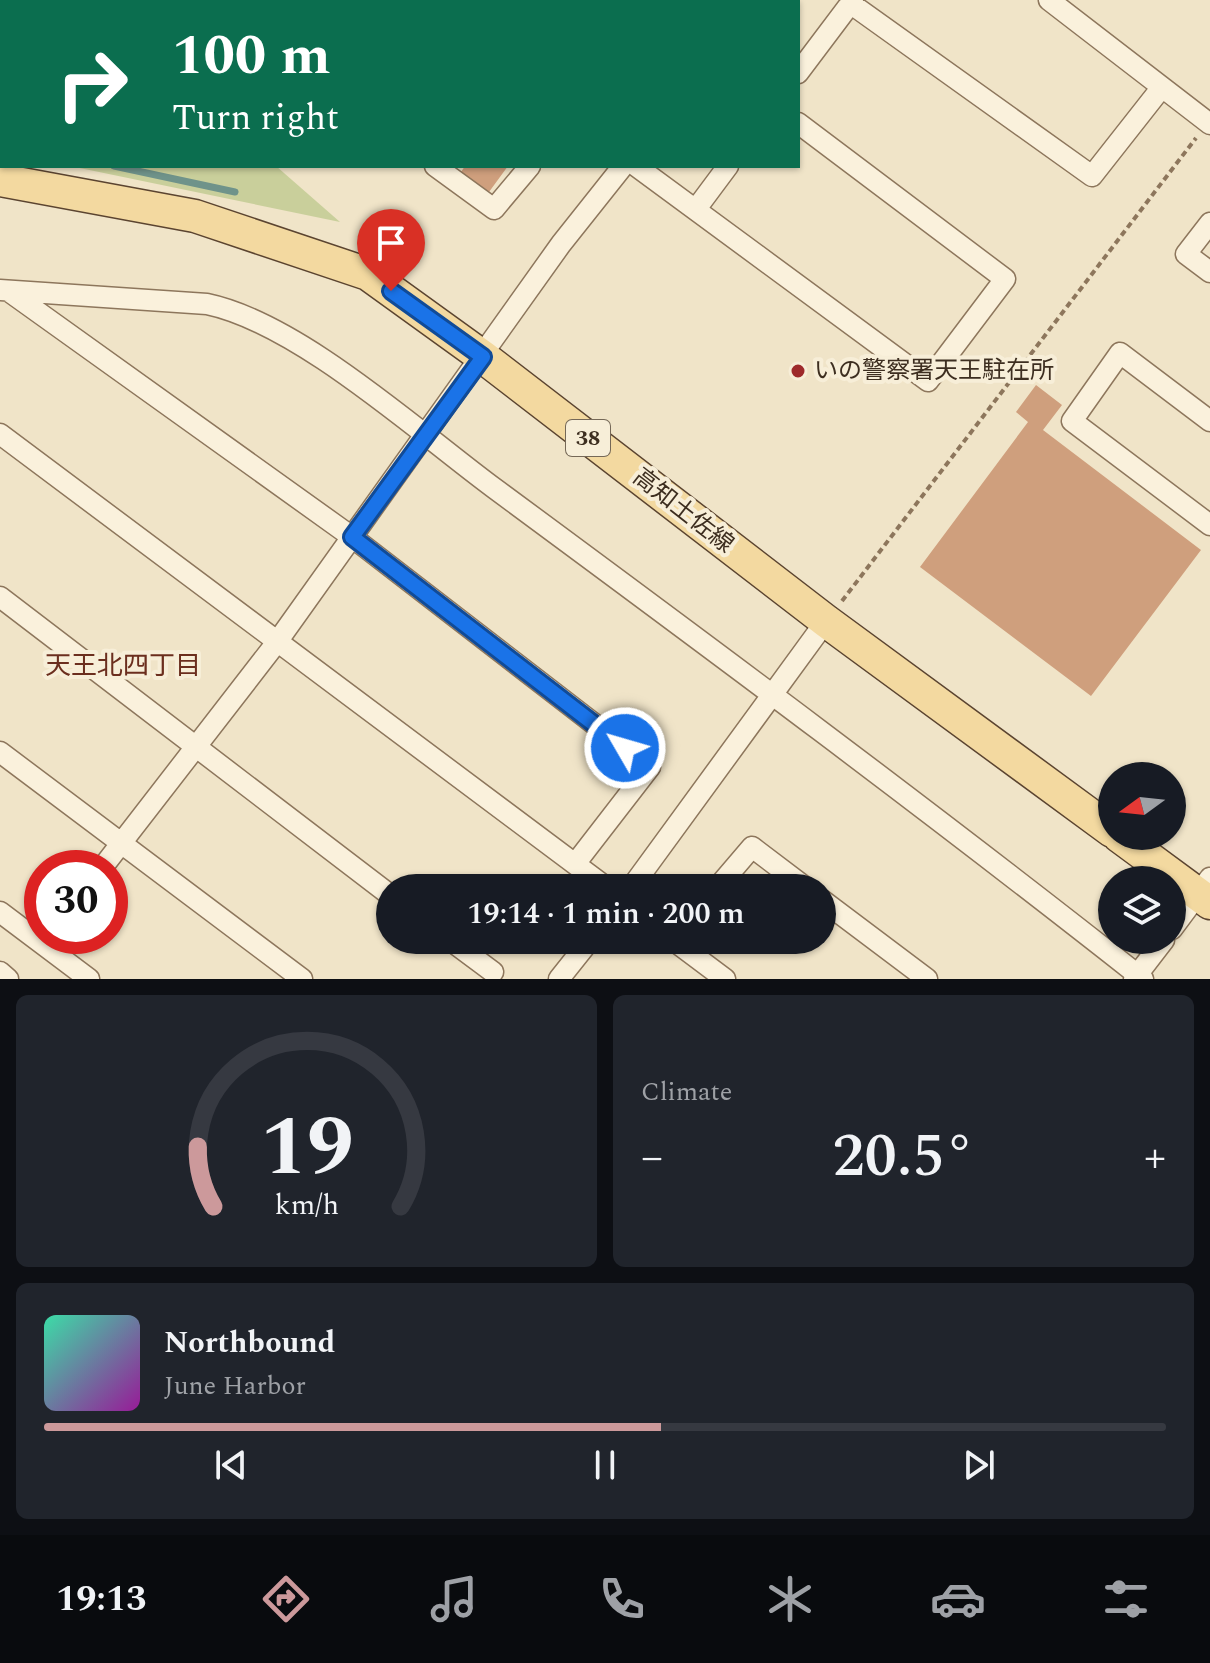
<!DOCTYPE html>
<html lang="en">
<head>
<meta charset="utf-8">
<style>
  body { margin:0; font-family:Spectral,"Noto Sans JP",serif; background:#20242c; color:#f1f3f6; height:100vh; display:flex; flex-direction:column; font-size:30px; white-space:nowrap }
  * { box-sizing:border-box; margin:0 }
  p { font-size:26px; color:#9ea1a6 }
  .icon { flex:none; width:44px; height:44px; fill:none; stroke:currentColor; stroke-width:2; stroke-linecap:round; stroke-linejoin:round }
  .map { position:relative; height:979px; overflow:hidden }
  .panel { display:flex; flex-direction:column; gap:16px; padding:16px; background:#0d0f14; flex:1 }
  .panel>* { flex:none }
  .guide { position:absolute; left:0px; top:0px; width:800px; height:168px; box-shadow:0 2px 6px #0004; background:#0b6e4f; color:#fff; overflow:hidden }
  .needle { width:52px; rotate:255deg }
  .controls { position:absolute; left:1098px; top:762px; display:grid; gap:16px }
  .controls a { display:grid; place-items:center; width:88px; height:88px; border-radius:50%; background:#171b24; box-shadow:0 2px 6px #0004; font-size:40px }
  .speed { position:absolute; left:24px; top:850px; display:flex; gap:16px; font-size:40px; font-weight:700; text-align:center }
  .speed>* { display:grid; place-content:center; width:104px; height:104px; border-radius:50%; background:#171b24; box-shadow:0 2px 6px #0004; line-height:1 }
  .speed .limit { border:12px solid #d22; background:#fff; color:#111 }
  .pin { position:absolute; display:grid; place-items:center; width:68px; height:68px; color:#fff; margin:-82px -34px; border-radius:50% 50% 50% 0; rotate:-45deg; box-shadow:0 0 8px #0007 }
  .pin .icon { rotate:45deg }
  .me { position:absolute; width:88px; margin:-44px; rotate:308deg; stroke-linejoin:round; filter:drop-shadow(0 0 6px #0008) }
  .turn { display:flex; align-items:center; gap:28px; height:168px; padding:0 40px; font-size:36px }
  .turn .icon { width:104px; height:104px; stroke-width:2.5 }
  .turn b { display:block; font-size:56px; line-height:68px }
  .big { font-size:60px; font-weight:600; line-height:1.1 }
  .panel .card { flex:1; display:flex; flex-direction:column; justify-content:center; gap:12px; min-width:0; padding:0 28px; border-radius:12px; background:#20242c }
  .panel .dial { align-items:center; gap:0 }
  .dial svg { height:208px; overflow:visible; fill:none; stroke:#363941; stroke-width:7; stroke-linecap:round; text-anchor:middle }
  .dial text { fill:#f1f3f6; stroke:none }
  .song { display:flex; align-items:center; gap:24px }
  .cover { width:96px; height:96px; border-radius:12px; background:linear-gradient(135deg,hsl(160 70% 55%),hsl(300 70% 35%)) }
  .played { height:8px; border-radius:4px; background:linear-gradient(90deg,#cc999b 55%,#363941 55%) }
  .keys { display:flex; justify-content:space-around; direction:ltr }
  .heat { display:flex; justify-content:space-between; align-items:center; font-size:44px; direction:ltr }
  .panel .tiles { flex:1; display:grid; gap:16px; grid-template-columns:1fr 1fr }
  .card:last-child { grid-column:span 2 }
  .trip { position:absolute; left:376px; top:874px; width:460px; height:80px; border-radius:40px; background:#171b24; box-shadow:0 2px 6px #0004; font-weight:600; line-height:80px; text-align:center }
  .tabs { display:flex; height:128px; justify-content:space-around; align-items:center; background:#090b0e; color:#9ea1a6 }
  .tabs .icon { width:56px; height:56px }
  .tabs .current { color:#cc999b }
  .tabs b { font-size:36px; color:#f1f3f6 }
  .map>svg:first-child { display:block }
  .green { fill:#c9cf9b }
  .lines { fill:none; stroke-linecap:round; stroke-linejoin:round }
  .stream { stroke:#6f938a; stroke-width:7 }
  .building { fill:#cf9f7d }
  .minor-casing { stroke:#8d765c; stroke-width:23 }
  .primary-casing { stroke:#5b4430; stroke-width:35 }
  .path { stroke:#8d765c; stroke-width:4; stroke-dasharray:6 4; stroke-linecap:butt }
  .minor { stroke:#faf1dc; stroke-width:20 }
  .primary { stroke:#f3d9a0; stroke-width:32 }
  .route-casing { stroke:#114b97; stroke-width:20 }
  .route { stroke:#1a73e8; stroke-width:14 }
  .poi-dot { fill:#9e2a2b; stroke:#f7eed8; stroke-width:3 }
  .labels { text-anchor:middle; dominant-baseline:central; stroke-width:8; stroke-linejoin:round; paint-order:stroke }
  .shield { fill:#f7eed8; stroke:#756857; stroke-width:2 }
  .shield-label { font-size:22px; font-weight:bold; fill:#3d2e20 }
  .poi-label { font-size:24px; fill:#3d2e20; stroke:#f7eed8; text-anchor:start }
  .street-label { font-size:24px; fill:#3d2e20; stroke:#f7eed8 }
  .neighbourhood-label { font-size:26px; fill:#6b2e1e; stroke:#f7eed8 }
</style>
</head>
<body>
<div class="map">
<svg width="1210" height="979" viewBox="0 0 1210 979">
  <rect width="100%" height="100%" fill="#f0e4c8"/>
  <!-- green -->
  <path class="green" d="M70,166H276L340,222Z"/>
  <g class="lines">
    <!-- stream -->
    <path class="stream" d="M0,142H2
      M114,166L235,192"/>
  </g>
  <!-- building -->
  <path class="building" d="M465,166H508L489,192L461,172Z
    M1036,385L1062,405L1043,430L1201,550L1091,696L920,567L1028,422L1016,412Z"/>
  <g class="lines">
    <!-- minor casing -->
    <g class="minor-casing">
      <path id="minor" d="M211,0L213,2
        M414,0L417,2
        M632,0L635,2
        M1049,0L1210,124
        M653,2L654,0
        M752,2L753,0
        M850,3L1092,176L1162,87
        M798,73L853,0
        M435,166L494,209L530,166
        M636,166L928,381L1005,279L798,123
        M696,209L728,166
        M1210,223L1186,254L1210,272
        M0,290L207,304C298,323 417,431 494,488C712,649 930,811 1143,979
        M10,292L352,537L650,767L575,864
        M1210,421L1120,353L1072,421L1210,525
        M0,434L607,888
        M0,597L390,895
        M0,752L302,979
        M102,868L277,642L561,244L623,166
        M631,888L826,621
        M717,888L752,847L806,888
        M822,900L927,979
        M0,912L89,979
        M1172,929L1210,878
        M450,940L493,972
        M673,940L725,979
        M0,972L8,979
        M559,979L590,940
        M1134,979L1164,940"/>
    </g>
    <!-- primary casing -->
    <g class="primary-casing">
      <path id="primary" d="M0,180L195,216L368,274L483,357L826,621L1112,831
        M1119,836L1210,903"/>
    </g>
    <!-- path -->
    <path class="path" d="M842,601L1196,138"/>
    <!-- minor -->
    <use href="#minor" class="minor"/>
    <!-- primary -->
    <use href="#primary" class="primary"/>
  </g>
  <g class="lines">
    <!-- route casing -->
    <g class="route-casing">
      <path id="route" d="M391,291L483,357L352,537L625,748"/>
    </g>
    <!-- route -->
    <use href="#route" class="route"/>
  </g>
  <!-- markers -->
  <circle class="poi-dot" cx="798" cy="371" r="8"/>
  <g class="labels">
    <!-- shield labels -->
    <rect class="shield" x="566" y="420" width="44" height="36" rx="6"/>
    <g class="shield-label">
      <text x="588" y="438">38</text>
    </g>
    <!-- poi labels -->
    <g class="poi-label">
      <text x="814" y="371">いの警察署天王駐在所</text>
    </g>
    <!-- street labels -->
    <g class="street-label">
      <text transform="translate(683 511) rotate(38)">高知土佐線</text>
    </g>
    <!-- neighbourhood labels -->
    <g class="neighbourhood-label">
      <text x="123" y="666">天王北四丁目</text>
    </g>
  </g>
</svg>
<div class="controls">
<a><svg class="needle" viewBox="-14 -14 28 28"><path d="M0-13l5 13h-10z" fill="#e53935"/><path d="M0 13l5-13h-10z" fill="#9ea1a6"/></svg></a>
<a><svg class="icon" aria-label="layers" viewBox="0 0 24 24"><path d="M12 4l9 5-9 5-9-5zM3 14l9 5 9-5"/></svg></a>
</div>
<div class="speed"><div class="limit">30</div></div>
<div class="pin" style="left:391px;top:291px;background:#d93025"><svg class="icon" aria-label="arrive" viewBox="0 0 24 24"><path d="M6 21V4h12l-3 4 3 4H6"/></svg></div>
<svg class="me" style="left:625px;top:748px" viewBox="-20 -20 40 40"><circle r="17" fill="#1a73e8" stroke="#fff" stroke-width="3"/><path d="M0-11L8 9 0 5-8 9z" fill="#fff"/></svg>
<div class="trip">19:14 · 1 min · 200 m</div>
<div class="guide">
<div class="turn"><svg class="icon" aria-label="right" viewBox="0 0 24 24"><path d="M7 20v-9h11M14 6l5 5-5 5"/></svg><div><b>100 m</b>Turn right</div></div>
</div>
</div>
<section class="panel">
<div class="tiles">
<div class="card dial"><svg viewBox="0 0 100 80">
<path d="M14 69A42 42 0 1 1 86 69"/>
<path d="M14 69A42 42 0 0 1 8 46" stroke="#cc999b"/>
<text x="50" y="56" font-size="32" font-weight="700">19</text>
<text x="50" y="72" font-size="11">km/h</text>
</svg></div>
<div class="card"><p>Climate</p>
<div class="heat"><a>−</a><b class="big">20.5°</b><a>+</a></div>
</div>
<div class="card">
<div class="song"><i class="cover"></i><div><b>Northbound</b><p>June Harbor</p></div></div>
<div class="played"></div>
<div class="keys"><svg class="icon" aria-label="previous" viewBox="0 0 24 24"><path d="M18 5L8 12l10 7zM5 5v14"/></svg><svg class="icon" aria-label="pause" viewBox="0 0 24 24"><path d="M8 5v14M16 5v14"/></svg><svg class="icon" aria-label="next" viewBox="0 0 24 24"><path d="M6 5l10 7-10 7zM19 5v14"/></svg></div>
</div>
</div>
</section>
<nav class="tabs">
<b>19:13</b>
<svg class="icon current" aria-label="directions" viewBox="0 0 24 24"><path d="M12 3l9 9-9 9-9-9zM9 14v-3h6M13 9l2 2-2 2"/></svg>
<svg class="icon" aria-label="music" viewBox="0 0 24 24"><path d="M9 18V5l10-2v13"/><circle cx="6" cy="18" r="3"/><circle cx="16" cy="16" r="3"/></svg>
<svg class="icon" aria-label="phone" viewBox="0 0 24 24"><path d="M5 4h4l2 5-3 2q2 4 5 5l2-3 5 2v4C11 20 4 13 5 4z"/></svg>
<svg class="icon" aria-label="climate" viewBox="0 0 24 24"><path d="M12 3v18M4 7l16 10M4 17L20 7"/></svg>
<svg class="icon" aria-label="car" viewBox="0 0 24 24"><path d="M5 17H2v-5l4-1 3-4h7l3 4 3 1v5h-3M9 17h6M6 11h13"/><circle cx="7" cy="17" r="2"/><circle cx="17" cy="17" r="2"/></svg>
<svg class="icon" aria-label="filters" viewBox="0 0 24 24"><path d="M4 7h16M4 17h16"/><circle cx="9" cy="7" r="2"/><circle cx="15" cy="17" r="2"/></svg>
</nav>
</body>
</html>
